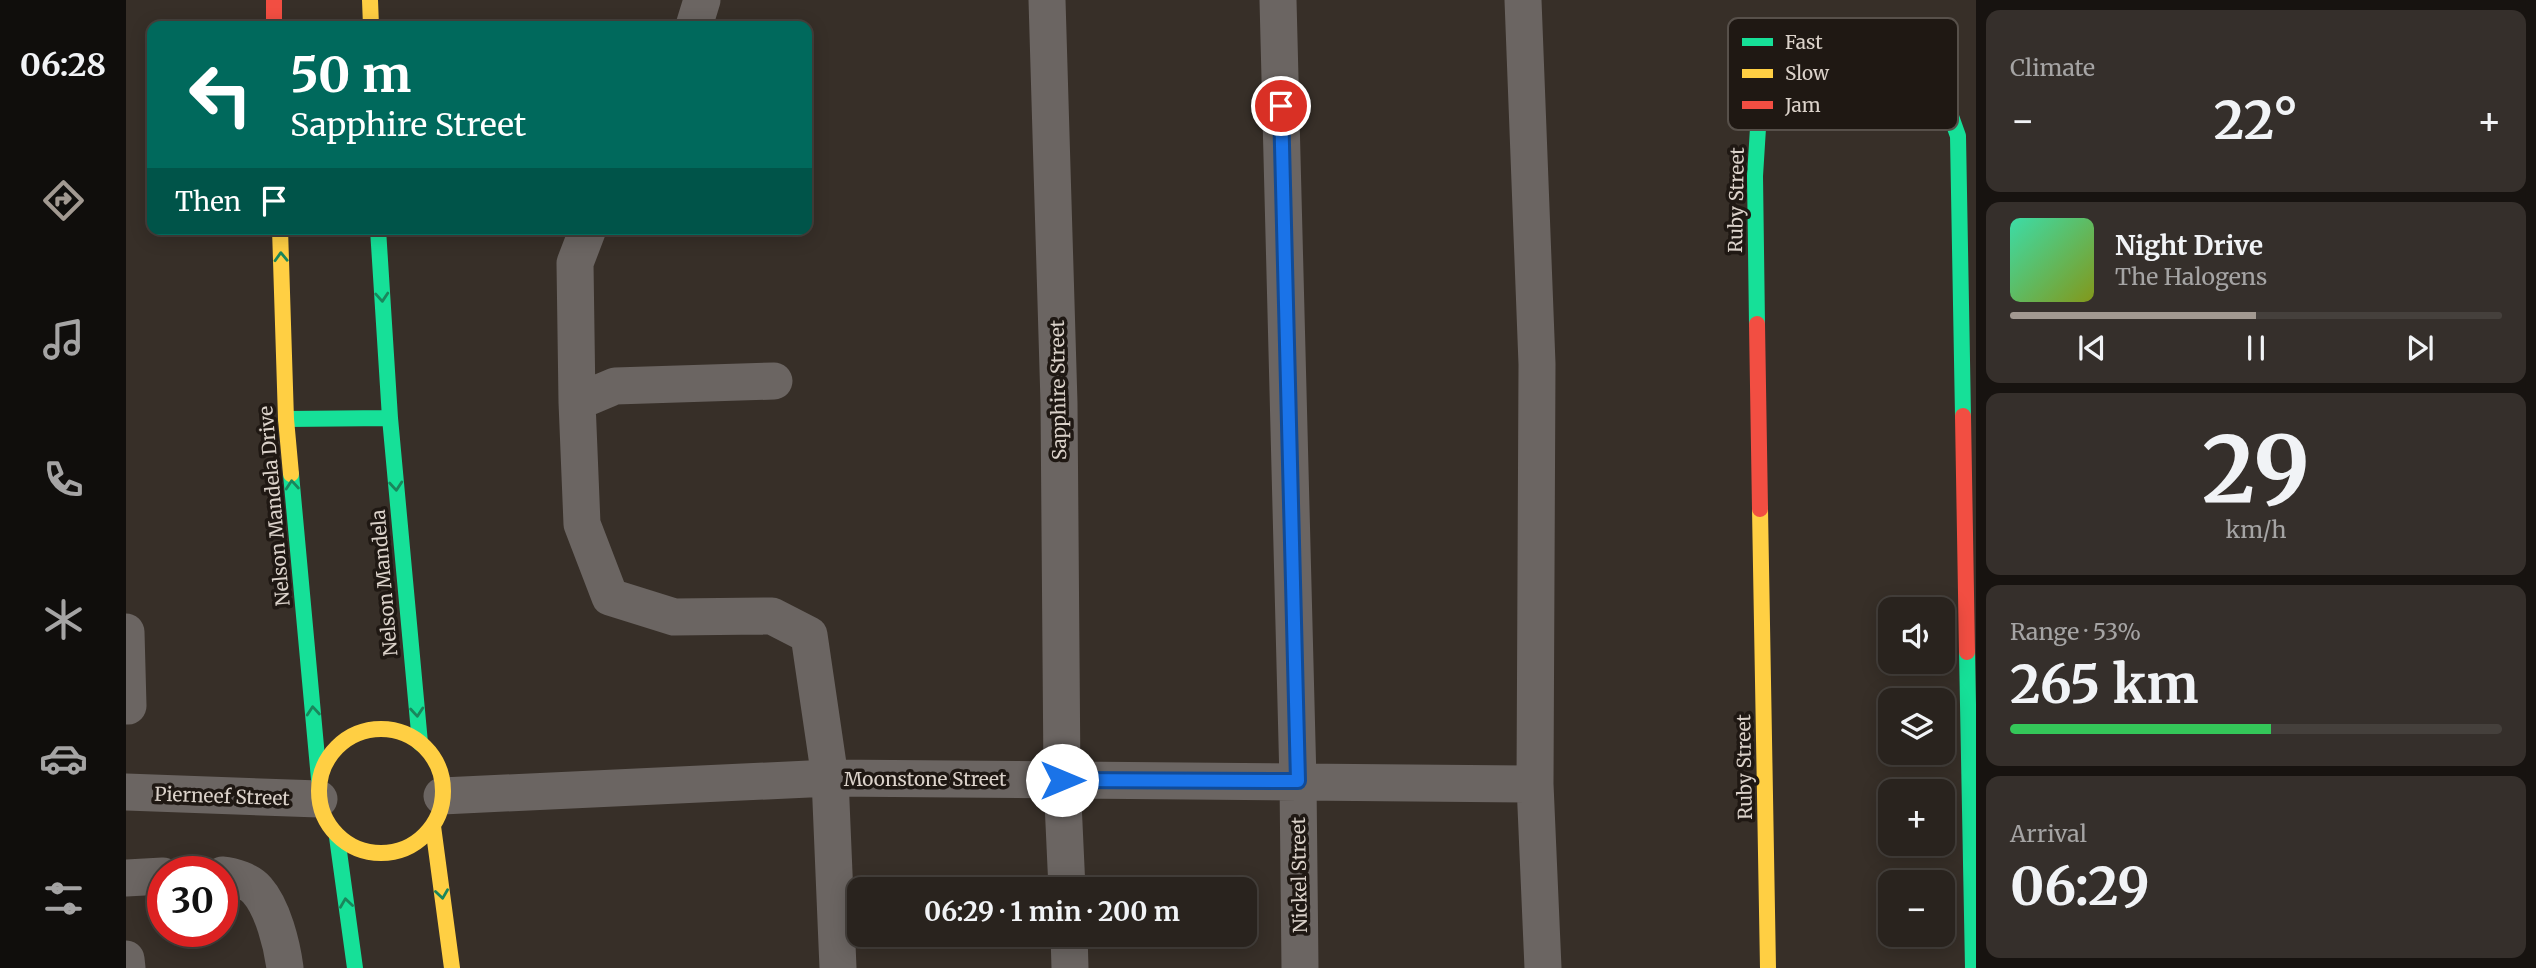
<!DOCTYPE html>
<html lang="en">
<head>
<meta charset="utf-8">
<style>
  body { margin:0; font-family:Merriweather,serif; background:#352f2b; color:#f1f3f6; height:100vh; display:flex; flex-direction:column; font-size:26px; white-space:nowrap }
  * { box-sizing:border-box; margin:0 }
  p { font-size:23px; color:#a5a4a4 }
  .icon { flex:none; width:38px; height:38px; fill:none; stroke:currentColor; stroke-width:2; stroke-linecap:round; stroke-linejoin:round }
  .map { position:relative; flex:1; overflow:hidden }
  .sheet { display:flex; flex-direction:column; gap:10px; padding:10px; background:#171310; width:560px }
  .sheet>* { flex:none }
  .top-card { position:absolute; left:21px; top:21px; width:665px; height:214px; border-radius:14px; box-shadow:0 4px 18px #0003,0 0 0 2px #45403c; background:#00695c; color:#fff; overflow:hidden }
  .controls { position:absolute; left:1752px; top:597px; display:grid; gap:14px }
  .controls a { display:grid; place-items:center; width:77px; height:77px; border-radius:14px; background:#29231e; box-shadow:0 4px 18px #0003,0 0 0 2px #45403c; font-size:35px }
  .speed { position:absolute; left:21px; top:856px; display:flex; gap:14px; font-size:35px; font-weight:700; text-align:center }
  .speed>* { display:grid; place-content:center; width:91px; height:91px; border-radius:50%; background:#29231e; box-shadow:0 4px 18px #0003,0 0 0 2px #45403c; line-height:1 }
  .speed .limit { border:10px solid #d22; background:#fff; color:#111 }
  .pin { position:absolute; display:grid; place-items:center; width:60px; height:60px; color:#fff; margin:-30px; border:4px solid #fff; border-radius:50%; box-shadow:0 2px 7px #0007 }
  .me { position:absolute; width:77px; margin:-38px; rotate:90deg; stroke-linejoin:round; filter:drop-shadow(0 0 5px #0008) }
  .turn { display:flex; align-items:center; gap:24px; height:147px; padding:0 28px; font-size:32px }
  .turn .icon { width:91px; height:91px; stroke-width:2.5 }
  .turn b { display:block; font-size:49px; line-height:60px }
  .then { display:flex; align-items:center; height:66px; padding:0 28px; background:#0003; gap:14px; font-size:26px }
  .big { font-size:52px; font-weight:700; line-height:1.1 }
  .sheet .widget { flex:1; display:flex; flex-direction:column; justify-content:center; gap:10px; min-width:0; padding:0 24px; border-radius:14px; background:#352f2b }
  .sheet .dial { align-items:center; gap:0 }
  .dial b { font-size:91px; line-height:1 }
  .song { display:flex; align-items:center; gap:21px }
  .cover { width:84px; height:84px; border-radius:10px; background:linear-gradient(135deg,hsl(160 70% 55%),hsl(70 70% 35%)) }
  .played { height:7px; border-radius:4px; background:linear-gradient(90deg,#a29991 50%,#45403c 50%) }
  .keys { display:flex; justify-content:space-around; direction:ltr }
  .heat { display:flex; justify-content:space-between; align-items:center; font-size:38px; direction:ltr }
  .charge { height:10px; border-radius:5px; background:linear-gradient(90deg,#34c759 53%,#45403c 0) }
  .trip { position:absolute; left:721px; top:877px; width:410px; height:70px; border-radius:14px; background:#29231e; box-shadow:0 4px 18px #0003,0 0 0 2px #45403c; font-weight:700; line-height:70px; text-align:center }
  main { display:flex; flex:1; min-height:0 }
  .menu { display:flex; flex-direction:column; width:126px; justify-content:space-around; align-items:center; background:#100e0c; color:#a5a4a4 }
  .menu .icon { width:49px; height:49px }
  .menu .selected { color:#a29991 }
  .menu b { font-size:32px; color:#f1f3f6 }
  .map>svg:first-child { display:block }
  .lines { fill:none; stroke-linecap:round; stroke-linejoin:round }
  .street { stroke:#6b6562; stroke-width:37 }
  .fast { stroke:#16e098; stroke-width:16 }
  .slow { stroke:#ffcf43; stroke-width:16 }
  .jam { stroke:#f24e42; stroke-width:16 }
  .oneway { stroke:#1a865c }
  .route-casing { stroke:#114b97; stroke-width:18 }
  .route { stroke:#1a73e8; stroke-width:12 }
  .labels { text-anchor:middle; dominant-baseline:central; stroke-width:7; stroke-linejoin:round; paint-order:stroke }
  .street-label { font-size:19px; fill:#dbd2ca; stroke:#1f1813 }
  .key { fill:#1f1813; stroke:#57504a; stroke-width:2 }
  .key-label { font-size:19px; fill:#dbd2ca }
</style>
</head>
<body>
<main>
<nav class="menu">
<b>06:28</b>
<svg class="icon selected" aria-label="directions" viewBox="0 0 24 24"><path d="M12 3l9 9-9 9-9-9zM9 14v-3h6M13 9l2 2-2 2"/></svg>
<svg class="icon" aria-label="music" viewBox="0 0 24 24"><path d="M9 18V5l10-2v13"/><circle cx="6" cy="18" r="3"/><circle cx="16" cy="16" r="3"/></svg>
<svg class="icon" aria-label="phone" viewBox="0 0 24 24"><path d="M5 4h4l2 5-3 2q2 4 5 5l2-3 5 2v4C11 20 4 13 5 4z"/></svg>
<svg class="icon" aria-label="climate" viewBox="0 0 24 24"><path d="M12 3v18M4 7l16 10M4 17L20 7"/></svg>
<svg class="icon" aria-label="car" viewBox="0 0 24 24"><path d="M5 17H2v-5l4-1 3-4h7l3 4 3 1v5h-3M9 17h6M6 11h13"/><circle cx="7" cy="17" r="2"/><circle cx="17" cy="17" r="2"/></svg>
<svg class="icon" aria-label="filters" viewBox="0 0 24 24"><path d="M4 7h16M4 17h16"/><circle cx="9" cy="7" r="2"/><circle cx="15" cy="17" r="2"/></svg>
</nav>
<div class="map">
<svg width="1850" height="968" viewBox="0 0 1850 968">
  <rect width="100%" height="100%" fill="#372f28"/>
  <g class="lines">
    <!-- street -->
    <path class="street" d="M921,0L933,403L936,780L941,889
      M1152,0L1172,781L1174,968
      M1397,0L1411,364L1409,784L1417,968
      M568,26L576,0
      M648,381L489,386L451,402L456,524L484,597L548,617L646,616L683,635L704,778L712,968
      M451,402L449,263L462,229
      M0,632L2,706
      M0,792L193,799
      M316,796L704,778L1409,784
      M96,875C108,876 123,881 131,890C147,908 156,945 159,968
      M0,878L37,876
      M943,934L944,968
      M0,959L1,968"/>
    <!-- fast -->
    <path class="fast" d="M252,229L264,418L294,743
      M1631,324L1629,176L1632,128L1647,105L1674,92L1803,91L1822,108L1832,136L1837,416
      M160,419L264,418
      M165,474L193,779
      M1841,652L1847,968
      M211,837L229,968"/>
    <!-- slow -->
    <path class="slow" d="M244,0L245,26
      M154,229L160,419L165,474
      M1634,509L1642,968
      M193 791a62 62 0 1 1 124 0a62 62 0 1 1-124 0Z
      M307,826L326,968"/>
    <!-- jam -->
    <path class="jam" d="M148,0V26
      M1631,324L1634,509
      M1837,416L1841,652"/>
  </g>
  <!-- one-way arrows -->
  <defs><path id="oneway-chevron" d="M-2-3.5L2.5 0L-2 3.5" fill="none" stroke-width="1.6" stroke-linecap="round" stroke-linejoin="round" transform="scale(1.75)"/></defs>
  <g class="oneway">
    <use href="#oneway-chevron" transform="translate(155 257) rotate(-92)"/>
    <use href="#oneway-chevron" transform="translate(256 297) rotate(86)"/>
    <use href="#oneway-chevron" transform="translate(166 485) rotate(-95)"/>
    <use href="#oneway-chevron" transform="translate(270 486) rotate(85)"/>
    <use href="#oneway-chevron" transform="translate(187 711) rotate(-95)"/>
    <use href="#oneway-chevron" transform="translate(291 712) rotate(85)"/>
    <use href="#oneway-chevron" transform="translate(316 894) rotate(82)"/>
    <use href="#oneway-chevron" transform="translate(220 903) rotate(-98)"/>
  </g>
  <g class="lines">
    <!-- route casing -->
    <g class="route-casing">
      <path id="route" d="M936,780L1172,781L1155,106"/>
    </g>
    <!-- route -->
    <use href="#route" class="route"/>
  </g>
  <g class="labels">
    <!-- street labels -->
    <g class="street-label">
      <text transform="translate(1610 200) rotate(-89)">Ruby Street</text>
      <text transform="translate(932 390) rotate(-91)">Sapphire Street</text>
      <text transform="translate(148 506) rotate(-95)">Nelson Mandela Drive</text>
      <text transform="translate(258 583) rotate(-95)">Nelson Mandela</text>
      <text transform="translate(1618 767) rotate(-91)">Ruby Street</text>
      <text x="799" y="779">Moonstone Street</text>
      <text transform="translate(96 796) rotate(2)">Pierneef Street</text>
      <text transform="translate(1173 875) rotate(-91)">Nickel Street</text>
    </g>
  </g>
  <!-- legend -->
  <rect x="1602" y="18" width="230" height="112" rx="10" class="key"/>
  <rect x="1616" y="38" width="31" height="8" fill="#16e098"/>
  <rect x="1616" y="69" width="31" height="9" fill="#ffcf43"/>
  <rect x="1616" y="101" width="31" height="8" fill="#f24e42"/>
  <g class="key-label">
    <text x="1659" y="49">Fast</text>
    <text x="1659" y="80">Slow</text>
    <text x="1659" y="112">Jam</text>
  </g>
</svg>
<div class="controls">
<a><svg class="icon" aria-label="sound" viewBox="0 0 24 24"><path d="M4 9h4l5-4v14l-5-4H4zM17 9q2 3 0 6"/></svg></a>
<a><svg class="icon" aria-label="layers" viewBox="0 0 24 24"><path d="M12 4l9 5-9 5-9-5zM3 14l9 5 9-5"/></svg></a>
<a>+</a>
<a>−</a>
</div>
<div class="speed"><div class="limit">30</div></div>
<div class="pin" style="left:1155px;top:106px;background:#d93025"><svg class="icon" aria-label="arrive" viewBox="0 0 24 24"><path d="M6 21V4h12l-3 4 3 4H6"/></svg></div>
<svg class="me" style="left:936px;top:780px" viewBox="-20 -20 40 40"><circle r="19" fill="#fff"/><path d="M0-13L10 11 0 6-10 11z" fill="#1a73e8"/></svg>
<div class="trip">06:29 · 1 min · 200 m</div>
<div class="top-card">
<div class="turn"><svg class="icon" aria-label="left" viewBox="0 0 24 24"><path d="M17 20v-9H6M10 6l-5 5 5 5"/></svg><div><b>50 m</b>Sapphire Street</div></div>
<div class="then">Then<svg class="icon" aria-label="arrive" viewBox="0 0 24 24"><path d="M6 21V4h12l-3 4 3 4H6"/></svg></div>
</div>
</div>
<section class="sheet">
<div class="widget"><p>Climate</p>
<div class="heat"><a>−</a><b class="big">22°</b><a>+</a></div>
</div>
<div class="widget">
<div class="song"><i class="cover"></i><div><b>Night Drive</b><p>The Halogens</p></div></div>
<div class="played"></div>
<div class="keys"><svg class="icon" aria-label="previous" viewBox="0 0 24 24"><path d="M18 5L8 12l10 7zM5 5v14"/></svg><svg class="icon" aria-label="pause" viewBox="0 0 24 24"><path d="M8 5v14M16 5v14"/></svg><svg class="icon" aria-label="next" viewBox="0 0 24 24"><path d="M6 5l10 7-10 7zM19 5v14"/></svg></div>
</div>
<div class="widget dial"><b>29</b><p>km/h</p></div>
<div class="widget"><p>Range · 53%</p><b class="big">265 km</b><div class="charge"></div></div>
<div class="widget"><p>Arrival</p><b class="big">06:29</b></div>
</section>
</main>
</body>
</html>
